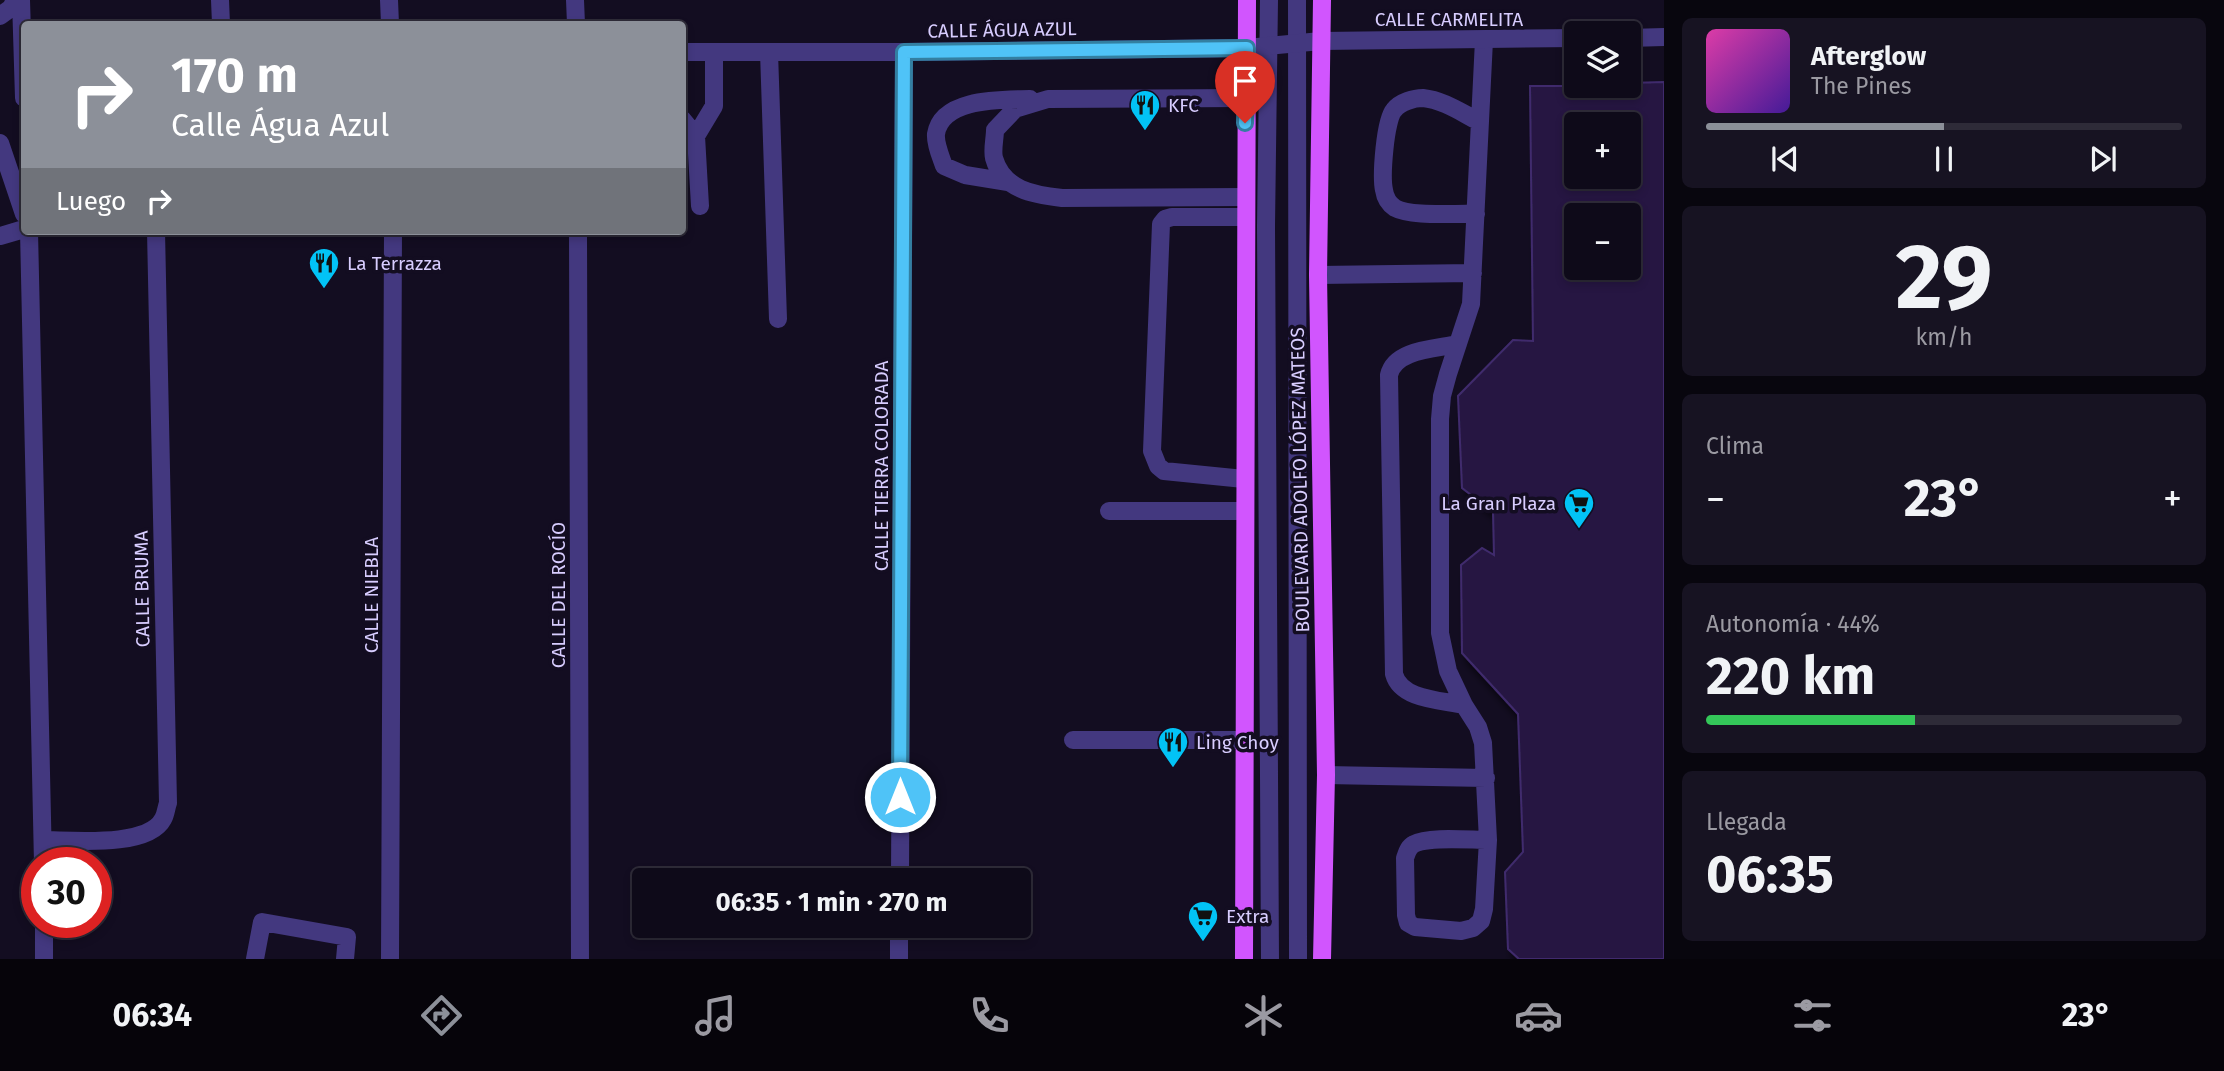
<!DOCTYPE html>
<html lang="es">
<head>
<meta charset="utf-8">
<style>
  body { margin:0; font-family:"Fira Sans",sans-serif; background:#171322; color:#f1f3f6; height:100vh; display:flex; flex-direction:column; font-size:26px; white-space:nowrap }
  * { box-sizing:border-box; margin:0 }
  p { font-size:23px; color:#9b9aa2 }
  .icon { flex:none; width:38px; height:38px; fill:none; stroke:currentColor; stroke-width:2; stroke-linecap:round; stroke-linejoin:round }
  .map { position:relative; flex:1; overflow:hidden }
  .sheet { display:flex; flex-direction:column; gap:18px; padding:18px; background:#08060e; width:560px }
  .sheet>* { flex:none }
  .hud { position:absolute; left:21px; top:21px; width:665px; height:214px; border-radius:7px; box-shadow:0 4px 10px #0003,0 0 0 2px #2e2b38; background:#8c9099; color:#fff; overflow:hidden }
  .fabs { position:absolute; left:1564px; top:21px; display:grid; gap:14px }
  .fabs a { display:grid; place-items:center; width:77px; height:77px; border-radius:7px; background:#0e0a19; box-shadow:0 4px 10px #0003,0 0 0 2px #2e2b38; font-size:35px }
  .speed { position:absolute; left:21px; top:847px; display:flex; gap:14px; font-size:35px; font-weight:700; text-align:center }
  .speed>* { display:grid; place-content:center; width:91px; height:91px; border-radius:50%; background:#0e0a19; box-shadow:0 4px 10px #0003,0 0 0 2px #2e2b38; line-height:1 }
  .speed .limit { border:10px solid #d22; background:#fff; color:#111 }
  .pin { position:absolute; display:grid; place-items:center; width:60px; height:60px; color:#fff; margin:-72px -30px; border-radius:50% 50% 50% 0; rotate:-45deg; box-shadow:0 0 7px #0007 }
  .pin .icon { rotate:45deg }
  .me { position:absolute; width:77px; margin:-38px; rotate:0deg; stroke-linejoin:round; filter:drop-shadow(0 0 5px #0008) }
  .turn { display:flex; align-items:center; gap:24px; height:147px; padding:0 35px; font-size:32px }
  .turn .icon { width:91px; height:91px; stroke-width:2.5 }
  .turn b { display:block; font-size:49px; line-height:60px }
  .then { display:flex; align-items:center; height:66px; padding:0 35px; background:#0003; gap:14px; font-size:26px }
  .big { font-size:52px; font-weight:700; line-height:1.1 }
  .sheet .widget { flex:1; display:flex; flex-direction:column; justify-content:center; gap:10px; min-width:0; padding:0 24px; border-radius:10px; background:#171322 }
  .sheet .dial { align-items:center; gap:0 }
  .dial b { font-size:91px; line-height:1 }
  .song { display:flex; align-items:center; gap:21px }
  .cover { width:84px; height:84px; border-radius:10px; background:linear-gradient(135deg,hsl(320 70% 55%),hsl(260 70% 35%)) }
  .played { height:7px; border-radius:4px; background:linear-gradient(90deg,#8c9099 50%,#2e2b38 50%) }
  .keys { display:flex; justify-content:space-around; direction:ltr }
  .heat { display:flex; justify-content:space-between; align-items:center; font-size:38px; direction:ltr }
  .charge { height:10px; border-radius:5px; background:linear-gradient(90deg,#34c759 44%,#2e2b38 0) }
  .trip { position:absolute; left:632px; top:868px; width:399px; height:70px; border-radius:7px; background:#0e0a19; box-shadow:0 4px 10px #0003,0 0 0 2px #2e2b38; font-weight:700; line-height:70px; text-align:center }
  .dock { display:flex; height:112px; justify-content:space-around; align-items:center; background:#06040a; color:#9b9aa2 }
  .dock .icon { width:49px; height:49px }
  .dock .on { color:#8c9099 }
  .dock b { font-size:32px; color:#f1f3f6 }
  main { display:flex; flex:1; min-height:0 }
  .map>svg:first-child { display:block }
  .building { fill:#261942; stroke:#402c6d; stroke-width:2; fill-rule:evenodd; filter:url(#shadow) }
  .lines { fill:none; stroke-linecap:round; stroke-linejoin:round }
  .service { stroke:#43387f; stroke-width:18 }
  .minor { stroke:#43387f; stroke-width:18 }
  .primary { stroke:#d155fe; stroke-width:18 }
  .route-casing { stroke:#337fa1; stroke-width:18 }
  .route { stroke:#4fc3f7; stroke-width:12 }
  .labels { text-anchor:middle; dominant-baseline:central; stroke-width:7; stroke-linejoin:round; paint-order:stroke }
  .street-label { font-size:19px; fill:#d8cdff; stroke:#130d21 }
  .poi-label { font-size:19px; fill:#d8cdff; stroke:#130d21; text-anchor:start }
</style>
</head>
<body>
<main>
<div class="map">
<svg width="1664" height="959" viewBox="0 0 1664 959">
  <defs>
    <filter id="shadow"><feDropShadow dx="4.5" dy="8" stdDeviation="3.5" flood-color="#0009"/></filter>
  </defs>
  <rect width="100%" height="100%" fill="#130d21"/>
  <!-- building -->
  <path class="building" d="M1664,82V959H1519L1508,949L1505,872L1523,852L1518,714L1462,653L1461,565L1482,548L1494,555L1493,512L1462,488L1458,396L1513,340L1533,341L1530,86H1629V83ZM1577,124H1629V177H1577ZM1577,215H1629V268H1577Z"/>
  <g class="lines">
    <!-- service -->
    <path class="service" d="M1269,0L1266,226L1270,959
      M1297,0L1298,959
      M1484,40L1471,304L1448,374L1442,396L1440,419V633L1448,671L1464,705L1478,727L1483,743L1488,840L1484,909L1481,921L1473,928L1461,931L1415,927L1408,923L1406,915L1405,858C1407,853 1408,847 1414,844C1428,836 1470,840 1488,840
      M769,52L778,319
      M682,119L696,136L714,106V52
      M696,136L700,206
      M1008,182L965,175L944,166C941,157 935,144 936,134C942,97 1004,100 1030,99
      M1245,197L1062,198C1034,195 1003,190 994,158C992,150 995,138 995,130L1015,109L1048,99L1246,98
      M1476,214C1455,213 1411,217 1395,208C1389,204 1385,197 1384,190C1381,176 1385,120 1394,110C1400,102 1414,98 1423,98C1443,100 1462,113 1478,121
      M1318,275L1473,273
      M1458,344C1436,349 1395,349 1389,375L1394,674C1401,700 1441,700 1464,705
      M1244,479L1164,471L1158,466L1152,451L1161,224L1165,219L1172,217H1245
      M1109,511H1244
      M1073,740H1244
      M1326,775L1486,778
      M255,959L262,922L347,937L345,959"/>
    <!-- minor -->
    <path class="minor" d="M21,0L24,98
      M220,0L221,24
      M389,0L390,24
      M575,0L576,24
      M0,16L11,8L15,0
      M1629,38L1664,37
      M682,52H904L1247,48L1321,41L1577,38
      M0,143L24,214
      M29,231L43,863
      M578,231L580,959
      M0,236L24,229
      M43,840C71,840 148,848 163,819C166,814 166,808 168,803L156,231
      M900,880L904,52
      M44,922V959
      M390,959L393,231
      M899,959V926"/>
    <!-- primary -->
    <path class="primary" d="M1322,0L1318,275L1326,775L1322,959
      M1244,959L1247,0"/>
  </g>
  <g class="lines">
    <!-- route casing -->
    <g class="route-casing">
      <path id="route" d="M900,797L904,52L1247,48L1245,123"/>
    </g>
    <!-- route -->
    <use href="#route" class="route"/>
  </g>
  <!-- icons -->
  <defs>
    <g id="restaurant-pin" transform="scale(1.575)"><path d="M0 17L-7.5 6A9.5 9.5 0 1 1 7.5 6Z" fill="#02c3f6" stroke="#130d21"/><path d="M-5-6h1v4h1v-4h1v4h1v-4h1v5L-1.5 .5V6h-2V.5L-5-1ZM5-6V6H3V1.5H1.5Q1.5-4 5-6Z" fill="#111"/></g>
    <g id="supermarket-pin" transform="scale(1.575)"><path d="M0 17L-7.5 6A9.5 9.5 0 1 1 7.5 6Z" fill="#02c3f6" stroke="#130d21"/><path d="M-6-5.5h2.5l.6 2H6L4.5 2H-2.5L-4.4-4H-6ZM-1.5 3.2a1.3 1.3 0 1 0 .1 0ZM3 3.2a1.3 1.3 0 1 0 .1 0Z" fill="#111"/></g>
  </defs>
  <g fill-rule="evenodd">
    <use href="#restaurant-pin" x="1145" y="105"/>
    <use href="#restaurant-pin" x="324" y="263"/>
    <use href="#supermarket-pin" x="1579" y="503"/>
    <use href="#restaurant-pin" x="1173" y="742"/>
    <use href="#supermarket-pin" x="1203" y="916"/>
  </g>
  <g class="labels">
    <!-- street labels -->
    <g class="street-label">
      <text x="1449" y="19">CALLE CARMELITA</text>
      <text transform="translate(1002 30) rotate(-1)">CALLE ÁGUA AZUL</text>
      <text transform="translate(881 466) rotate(-90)">CALLE TIERRA COLORADA</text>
      <text transform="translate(1300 480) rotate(-91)">BOULEVARD ADOLFO LÓPEZ MATEOS</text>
      <text transform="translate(142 589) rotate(-91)">CALLE BRUMA</text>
      <text transform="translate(371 595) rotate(-90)">CALLE NIEBLA</text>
      <text transform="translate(558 595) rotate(-90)">CALLE DEL ROCÍO</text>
    </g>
    <!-- poi labels -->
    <g class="poi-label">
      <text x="1168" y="105">KFC</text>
      <text x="347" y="263">La Terrazza</text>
      <text x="1556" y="503" text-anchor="end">La Gran Plaza</text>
      <text x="1196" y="742">Ling Choy</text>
      <text x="1226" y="916">Extra</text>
    </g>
  </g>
</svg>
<div class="fabs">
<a><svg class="icon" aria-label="layers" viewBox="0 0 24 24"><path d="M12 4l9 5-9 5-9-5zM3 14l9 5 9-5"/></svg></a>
<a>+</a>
<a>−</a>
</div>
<div class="speed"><div class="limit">30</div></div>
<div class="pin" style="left:1245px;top:123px;background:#d93025"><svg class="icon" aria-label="arrive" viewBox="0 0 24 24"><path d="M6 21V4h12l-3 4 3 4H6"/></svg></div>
<svg class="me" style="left:900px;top:797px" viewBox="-20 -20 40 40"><circle r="17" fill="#4fc3f7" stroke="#fff" stroke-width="3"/><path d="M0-11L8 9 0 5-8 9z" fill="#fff"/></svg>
<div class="trip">06:35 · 1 min · 270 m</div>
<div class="hud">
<div class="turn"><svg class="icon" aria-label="right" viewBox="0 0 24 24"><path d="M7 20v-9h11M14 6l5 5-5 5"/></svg><div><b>170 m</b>Calle Água Azul</div></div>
<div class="then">Luego<svg class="icon" aria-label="right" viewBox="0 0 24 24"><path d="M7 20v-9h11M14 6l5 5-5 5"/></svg></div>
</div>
</div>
<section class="sheet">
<div class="widget">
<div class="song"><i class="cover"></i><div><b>Afterglow</b><p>The Pines</p></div></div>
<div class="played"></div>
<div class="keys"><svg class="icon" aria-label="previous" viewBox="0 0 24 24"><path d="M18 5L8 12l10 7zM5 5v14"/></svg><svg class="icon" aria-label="pause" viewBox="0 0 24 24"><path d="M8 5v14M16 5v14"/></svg><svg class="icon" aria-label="next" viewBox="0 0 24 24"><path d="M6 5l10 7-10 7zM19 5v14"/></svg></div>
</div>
<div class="widget dial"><b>29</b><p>km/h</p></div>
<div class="widget"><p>Clima</p>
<div class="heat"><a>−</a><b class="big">23°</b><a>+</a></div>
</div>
<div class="widget"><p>Autonomía · 44%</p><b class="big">220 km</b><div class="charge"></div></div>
<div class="widget"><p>Llegada</p><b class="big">06:35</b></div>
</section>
</main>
<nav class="dock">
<b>06:34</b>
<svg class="icon on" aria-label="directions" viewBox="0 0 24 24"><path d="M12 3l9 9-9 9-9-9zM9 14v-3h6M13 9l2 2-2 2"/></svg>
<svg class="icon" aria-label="music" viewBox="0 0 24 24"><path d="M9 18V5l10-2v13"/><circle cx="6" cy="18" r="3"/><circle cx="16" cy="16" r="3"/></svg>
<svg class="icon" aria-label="phone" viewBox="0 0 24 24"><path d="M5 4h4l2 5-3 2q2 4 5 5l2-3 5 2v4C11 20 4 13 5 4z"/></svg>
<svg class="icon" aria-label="climate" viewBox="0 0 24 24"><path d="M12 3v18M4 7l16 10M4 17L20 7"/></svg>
<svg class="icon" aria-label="car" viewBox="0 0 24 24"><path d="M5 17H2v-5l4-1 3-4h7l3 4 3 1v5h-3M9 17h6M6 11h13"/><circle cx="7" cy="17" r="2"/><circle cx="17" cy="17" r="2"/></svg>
<svg class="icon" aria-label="filters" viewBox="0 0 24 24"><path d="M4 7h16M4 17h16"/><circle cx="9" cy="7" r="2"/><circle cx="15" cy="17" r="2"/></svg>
<b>23°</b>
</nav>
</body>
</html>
